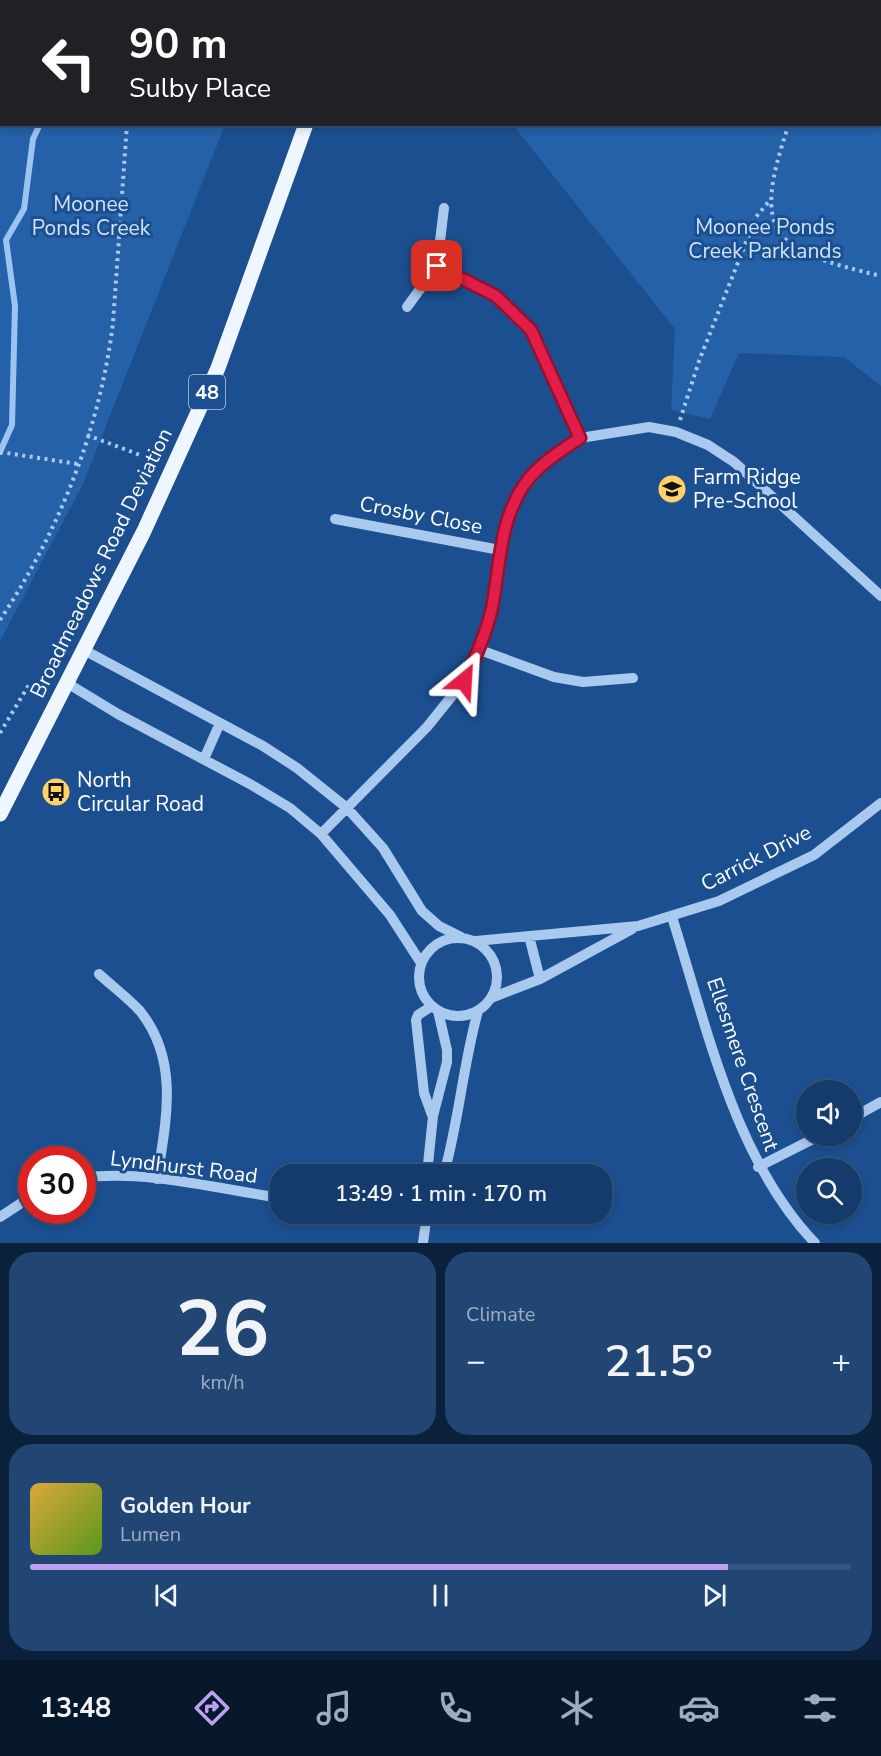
<!DOCTYPE html>
<html lang="en">
<head>
<meta charset="utf-8">
<style>
  body { margin:0; font-family:"Nunito Sans",sans-serif; background:#214673; color:#f1f3f6; height:100vh; display:flex; flex-direction:column; font-size:22px; white-space:nowrap }
  * { box-sizing:border-box; margin:0 }
  p { font-size:20px; color:#9dadc1 }
  .icon { flex:none; width:33px; height:33px; fill:none; stroke:currentColor; stroke-width:2; stroke-linecap:round; stroke-linejoin:round }
  .map { position:relative; height:1243px; overflow:hidden }
  .side { display:flex; flex-direction:column; gap:9px; padding:9px; background:#0b203b; flex:1 }
  .side>* { flex:none }
  .top-card { position:absolute; left:0px; top:0px; width:882px; height:126px; box-shadow:0 3px 9px #0003,0 0 0 2px #33557e; background:#202124; color:#fff; overflow:hidden }
  .controls { position:absolute; left:796px; top:1080px; display:grid; gap:12px }
  .controls a { display:grid; place-items:center; width:66px; height:66px; border-radius:50%; background:#143b6b; box-shadow:0 3px 9px #0003,0 0 0 2px #33557e; font-size:30px }
  .speed { position:absolute; left:18px; top:1146px; display:flex; gap:12px; font-size:30px; font-weight:700; text-align:center }
  .speed>* { display:grid; place-content:center; width:78px; height:78px; border-radius:50%; background:#143b6b; box-shadow:0 3px 9px #0003,0 0 0 2px #33557e; line-height:1 }
  .speed .limit { border:9px solid #d22; background:#fff; color:#111 }
  .pin { position:absolute; display:grid; place-items:center; width:51px; height:51px; color:#fff; margin:-26px; border-radius:12px; box-shadow:0 3px 9px #0006 }
  .me { position:absolute; width:66px; margin:-33px; rotate:27deg; stroke-linejoin:round; filter:drop-shadow(0 0 4px #0008) }
  .turn { display:flex; align-items:center; gap:21px; height:126px; padding:0 30px; font-size:27px }
  .turn .icon { width:78px; height:78px; stroke-width:2.5 }
  .turn b { display:block; font-size:42px; line-height:51px }
  .big { font-size:45px; font-weight:600; line-height:1.1 }
  .side .card { flex:1; display:flex; flex-direction:column; justify-content:center; gap:9px; min-width:0; padding:0 21px; border-radius:24px; background:#214673 }
  .side .dial { align-items:center; gap:0 }
  .dial b { font-size:78px; line-height:1 }
  .song { display:flex; align-items:center; gap:18px }
  .cover { width:72px; height:72px; border-radius:9px; background:linear-gradient(135deg,hsl(40 70% 55%),hsl(90 70% 35%)) }
  .played { height:6px; border-radius:3px; background:linear-gradient(90deg,#bca0f2 85%,#33557e 85%) }
  .keys { display:flex; justify-content:space-around; direction:ltr }
  .heat { display:flex; justify-content:space-between; align-items:center; font-size:33px; direction:ltr }
  .side .tiles { flex:1; display:grid; gap:9px; grid-template-columns:1fr 1fr }
  .card:last-child { grid-column:span 2 }
  .trip { position:absolute; left:270px; top:1164px; width:342px; height:60px; border-radius:24px; background:#143b6b; box-shadow:0 3px 9px #0003,0 0 0 2px #33557e; font-weight:600; line-height:60px; text-align:center }
  .dock { display:flex; height:96px; justify-content:space-around; align-items:center; background:#08182b; color:#9dadc1 }
  .dock .icon { width:42px; height:42px }
  .dock .current { color:#bca0f2 }
  .dock b { font-size:27px; color:#f1f3f6 }
  .map>svg:first-child { display:block }
  .green { fill:#2461a8 }
  .lines { fill:none; stroke-linecap:round; stroke-linejoin:round }
  .stream { stroke:#9cc4f0; stroke-width:6 }
  .path { stroke:#a9c9ee; stroke-width:4; stroke-dasharray:3 4.5; stroke-linecap:butt }
  .minor { stroke:#a9c9ee; stroke-width:10 }
  .major { stroke:#f0f6ff; stroke-width:15 }
  .route-casing { stroke:#92132f; stroke-width:15 }
  .route { stroke:#e11d48; stroke-width:10 }
  .labels { text-anchor:middle; dominant-baseline:central; stroke-width:6; stroke-linejoin:round; paint-order:stroke }
  .shield { fill:#1b4f8f; stroke:#bbcadd; stroke-width:1.5 }
  .shield-label { font-size:20px; font-weight:bold; fill:#fff }
  .park-label { font-size:21px; fill:#cfe3fa; stroke:#1b4f8f }
  .poi-label { font-size:21px; fill:#fff; stroke:#1b4f8f; text-anchor:start }
  .street-label { font-size:21px; fill:#fff; stroke:#1b4f8f }
</style>
</head>
<body>
<div class="map">
<svg width="881" height="1243" viewBox="0 0 881 1243">
  <rect width="100%" height="100%" fill="#1b4f8f"/>
  <!-- green -->
  <path class="green" d="M0,0H269L2,2V124L225,125L83,484L0,641Z
    M392,0H881V386L844,357L739,353L710,419L671,410L675,329L513,125L880,124V2Z"/>
  <g class="lines">
    <!-- stream -->
    <path class="stream" d="M390,0L394,2
      M84,2L85,0
      M496,2L498,0
      M0,452L12,425L15,306L6,240L24,209L33,139L40,124"/>
    <!-- path -->
    <path class="path" d="M312,0L315,2
      M164,2L166,0
      M744,2L747,0
      M832,2L833,0
      M789,124C750,237 773,250 881,276
      M680,420L699,361L756,217L770,200
      M87,435L140,455
      M0,452L78,464
      M0,620C59,531 100,429 113,323L127,124
      M0,733L30,683"/>
    <!-- minor -->
    <path class="minor" d="M437,266L496,296L531,330L580,438
      M407,307L437,266L444,208
      M335,519L500,550
      M84,650L263,746L297,768L347,808L383,848L422,911L439,926L461,937
      M480,650L554,677L583,682L633,678
      M67,683L118,714L250,784L290,808L321,834L390,915L421,963
      M204,759L220,723
      M321,834L427,727L464,681L480,650L492,608L500,550L509,515L525,485L554,455L580,438L649,427L676,432L708,445L734,462L881,596
      M672,917C707,1027 734,1158 815,1243
      M529,936L540,979
      M419 977a39 39 0 1 1 78 0a39 39 0 1 1-78 0Z
      M476,941L638,926L719,901L814,855L881,803
      M99,974C112,986 128,998 140,1011C180,1061 166,1121 157,1179
      M491,998L540,979L632,929
      M432,1006L418,1015L416,1020L424,1093L432,1115
      M852,1118L881,1102
      M758,1167L819,1136
      M427,1174L433,1116L447,1062V1050L438,1011
      M444,1174C459,1120 463,1065 478,1011
      M82,1178C142,1169 220,1189 280,1198
      M386,1214L427,1219
      M0,1217L32,1196
      M423,1243L427,1214"/>
    <!-- major -->
    <path class="major" d="M349,2L350,0
      M0,814L144,531L218,368L306,124"/>
  </g>
  <g class="lines">
    <!-- route casing -->
    <g class="route-casing">
      <path id="route" d="M437,266L496,296L531,330L580,438C560,451 538,465 524,485C499,522 500,567 492,608C486,634 476,657 464,681"/>
    </g>
    <!-- route -->
    <use href="#route" class="route"/>
  </g>
  <!-- icons -->
  <defs>
    <g id="school-disc" transform="scale(1.5)"><circle r="9.5" fill="#ffd166" stroke="#1b4f8f"/><path d="M0-5L7-2L0 1L-7-2ZM-4 1L0 2.5L4 1V4Q0 6-4 4Z" fill="#111"/></g>
    <g id="bus-disc" transform="scale(1.5)"><circle r="9.5" fill="#ffd166" stroke="#1b4f8f"/><path d="M-5-6H5V4H4V6H2V4H-2V6H-4V4H-5ZM-3.5-4V0h7V-4ZM-3.5 1.2v1.5H-2V1.2ZM2 1.2v1.5H3.5V1.2Z" fill="#111"/></g>
  </defs>
  <g fill-rule="evenodd">
    <use href="#school-disc" x="672" y="489"/>
    <use href="#bus-disc" x="56" y="792"/>
  </g>
  <g class="labels">
    <!-- shield labels -->
    <rect class="shield" x="189" y="375" width="36" height="34" rx="4.5"/>
    <g class="shield-label">
      <text x="207" y="392">48</text>
    </g>
    <!-- park labels -->
    <g class="park-label">
      <text x="91" y="204">Moonee<tspan x="91" dy="24">Ponds Creek</tspan></text>
      <text x="765" y="227">Moonee Ponds<tspan x="765" dy="24">Creek Parklands</tspan></text>
    </g>
    <!-- poi labels -->
    <g class="poi-label">
      <text x="693" y="477">Farm Ridge<tspan x="693" dy="24">Pre-School</tspan></text>
      <text x="77" y="780">North<tspan x="77" dy="24">Circular Road</tspan></text>
    </g>
    <!-- street labels -->
    <g class="street-label">
      <text transform="translate(421 515) rotate(11)">Crosby Close</text>
      <text transform="translate(101 563) rotate(-64)">Broadmeadows Road Deviation</text>
      <text transform="translate(756 858) rotate(-27)">Carrick Drive</text>
      <text transform="translate(743 1064) rotate(71)">Ellesmere Crescent</text>
      <text transform="translate(184 1167) rotate(7)">Lyndhurst Road</text>
    </g>
  </g>
</svg>
<div class="controls">
<a><svg class="icon" aria-label="sound" viewBox="0 0 24 24"><path d="M4 9h4l5-4v14l-5-4H4zM17 9q2 3 0 6"/></svg></a>
<a><svg class="icon" aria-label="search" viewBox="0 0 24 24"><circle cx="10" cy="10" r="6"/><path d="M15 15l6 6"/></svg></a>
</div>
<div class="speed"><div class="limit">30</div></div>
<div class="pin" style="left:437px;top:266px;background:#d93025"><svg class="icon" aria-label="arrive" viewBox="0 0 24 24"><path d="M6 21V4h12l-3 4 3 4H6"/></svg></div>
<svg class="me" style="left:464px;top:681px" viewBox="-20 -20 40 40"><path d="M0-17L14 15 0 8-14 15z" fill="#e11d48" stroke="#fff" stroke-width="4"/></svg>
<div class="trip">13:49 · 1 min · 170 m</div>
<div class="top-card">
<div class="turn"><svg class="icon" aria-label="left" viewBox="0 0 24 24"><path d="M17 20v-9H6M10 6l-5 5 5 5"/></svg><div><b>90 m</b>Sulby Place</div></div>
</div>
</div>
<section class="side">
<div class="tiles">
<div class="card dial"><b>26</b><p>km/h</p></div>
<div class="card"><p>Climate</p>
<div class="heat"><a>−</a><b class="big">21.5°</b><a>+</a></div>
</div>
<div class="card">
<div class="song"><i class="cover"></i><div><b>Golden Hour</b><p>Lumen</p></div></div>
<div class="played"></div>
<div class="keys"><svg class="icon" aria-label="previous" viewBox="0 0 24 24"><path d="M18 5L8 12l10 7zM5 5v14"/></svg><svg class="icon" aria-label="pause" viewBox="0 0 24 24"><path d="M8 5v14M16 5v14"/></svg><svg class="icon" aria-label="next" viewBox="0 0 24 24"><path d="M6 5l10 7-10 7zM19 5v14"/></svg></div>
</div>
</div>
</section>
<nav class="dock">
<b>13:48</b>
<svg class="icon current" aria-label="directions" viewBox="0 0 24 24"><path d="M12 3l9 9-9 9-9-9zM9 14v-3h6M13 9l2 2-2 2"/></svg>
<svg class="icon" aria-label="music" viewBox="0 0 24 24"><path d="M9 18V5l10-2v13"/><circle cx="6" cy="18" r="3"/><circle cx="16" cy="16" r="3"/></svg>
<svg class="icon" aria-label="phone" viewBox="0 0 24 24"><path d="M5 4h4l2 5-3 2q2 4 5 5l2-3 5 2v4C11 20 4 13 5 4z"/></svg>
<svg class="icon" aria-label="climate" viewBox="0 0 24 24"><path d="M12 3v18M4 7l16 10M4 17L20 7"/></svg>
<svg class="icon" aria-label="car" viewBox="0 0 24 24"><path d="M5 17H2v-5l4-1 3-4h7l3 4 3 1v5h-3M9 17h6M6 11h13"/><circle cx="7" cy="17" r="2"/><circle cx="17" cy="17" r="2"/></svg>
<svg class="icon" aria-label="filters" viewBox="0 0 24 24"><path d="M4 7h16M4 17h16"/><circle cx="9" cy="7" r="2"/><circle cx="15" cy="17" r="2"/></svg>
</nav>
</body>
</html>
